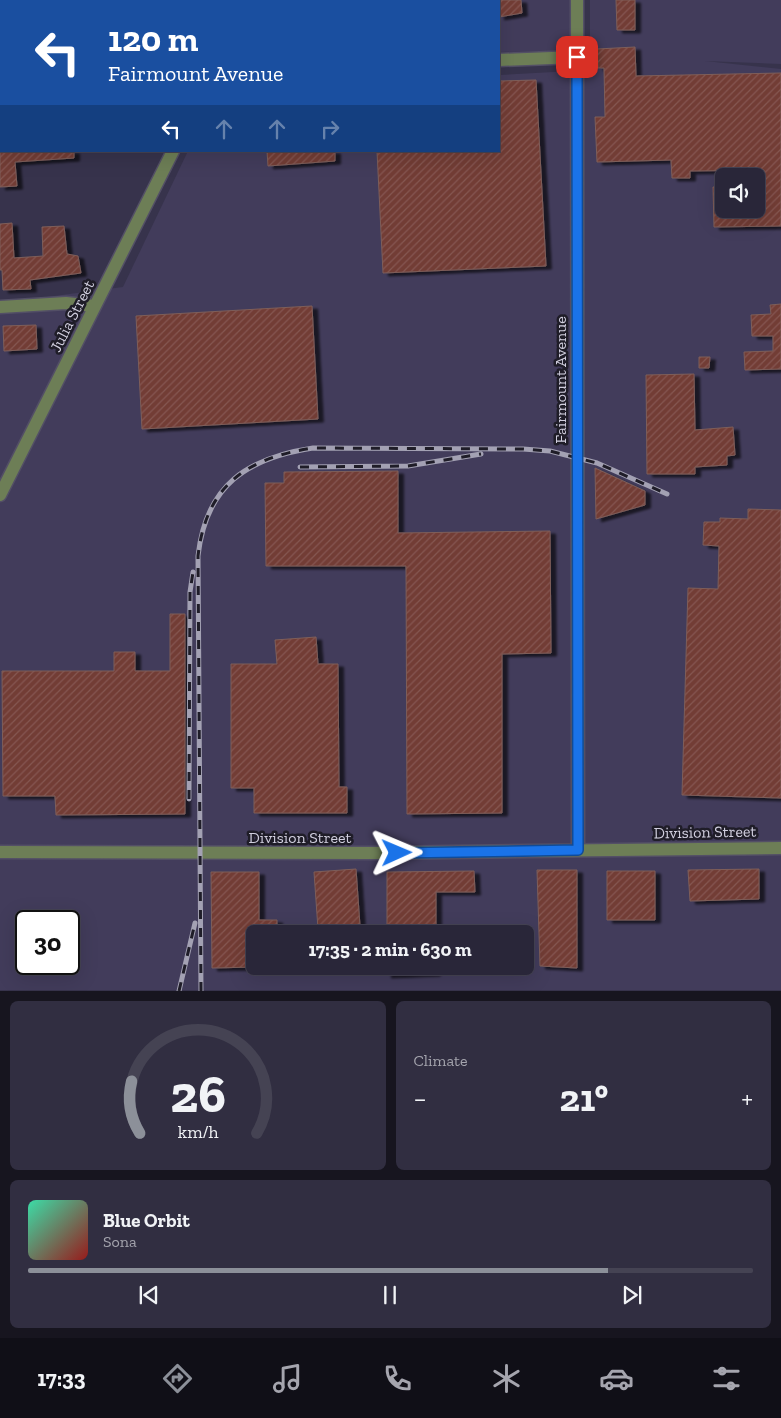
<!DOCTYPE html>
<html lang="en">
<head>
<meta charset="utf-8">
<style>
  body { margin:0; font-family:"Zilla Slab",serif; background:#312e41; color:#f1f3f6; height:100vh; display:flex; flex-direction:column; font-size:19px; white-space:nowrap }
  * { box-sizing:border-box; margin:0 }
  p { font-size:16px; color:#a5a5ae }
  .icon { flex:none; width:28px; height:28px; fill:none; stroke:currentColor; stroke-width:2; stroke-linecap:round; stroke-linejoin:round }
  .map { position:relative; height:991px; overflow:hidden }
  .panel { display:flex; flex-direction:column; gap:10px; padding:10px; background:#17151f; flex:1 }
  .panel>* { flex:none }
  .hud { position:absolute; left:0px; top:0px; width:500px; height:152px; box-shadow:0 5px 20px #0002,0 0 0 1px #454353; background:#1a4fa0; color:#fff; overflow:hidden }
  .controls { position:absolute; left:715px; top:168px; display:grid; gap:10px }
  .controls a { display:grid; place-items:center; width:50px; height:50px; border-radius:8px; background:#292639; box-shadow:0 5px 20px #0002,0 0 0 1px #454353; font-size:25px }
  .speed { position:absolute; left:15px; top:910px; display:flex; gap:10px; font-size:25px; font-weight:700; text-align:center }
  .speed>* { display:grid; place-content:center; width:65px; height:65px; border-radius:50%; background:#292639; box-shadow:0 5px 20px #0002,0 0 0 1px #454353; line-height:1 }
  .speed .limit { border:2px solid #111; border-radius:8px; background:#fff; color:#111 }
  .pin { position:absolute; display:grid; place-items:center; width:42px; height:42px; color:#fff; margin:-21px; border-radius:10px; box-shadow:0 2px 8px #0006 }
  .me { position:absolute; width:55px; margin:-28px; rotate:89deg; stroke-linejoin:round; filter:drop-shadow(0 0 4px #0008) }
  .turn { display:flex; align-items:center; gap:18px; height:105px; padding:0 25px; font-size:22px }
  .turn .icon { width:65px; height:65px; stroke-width:2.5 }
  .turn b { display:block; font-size:35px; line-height:42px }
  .lanes { display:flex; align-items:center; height:48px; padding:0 25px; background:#0003; justify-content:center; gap:25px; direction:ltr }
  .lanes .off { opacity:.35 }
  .big { font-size:38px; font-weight:800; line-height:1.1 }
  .panel .widget { flex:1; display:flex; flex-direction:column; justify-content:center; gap:8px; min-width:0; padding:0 18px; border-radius:8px; background:#312e41 }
  .panel .dial { align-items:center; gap:0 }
  .dial svg { height:130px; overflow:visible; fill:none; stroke:#454353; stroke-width:7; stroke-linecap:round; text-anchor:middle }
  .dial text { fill:#f1f3f6; stroke:none }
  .song { display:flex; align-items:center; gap:15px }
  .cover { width:60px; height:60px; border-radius:8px; background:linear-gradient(135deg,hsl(160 70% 55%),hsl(0 70% 35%)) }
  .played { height:5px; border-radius:2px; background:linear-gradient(90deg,#8c9099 80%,#454353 80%) }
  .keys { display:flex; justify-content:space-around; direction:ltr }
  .heat { display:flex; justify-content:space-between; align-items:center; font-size:28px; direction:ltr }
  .panel .tiles { flex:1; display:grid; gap:10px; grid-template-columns:1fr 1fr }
  .widget:last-child { grid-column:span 2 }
  .trip { position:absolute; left:246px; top:925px; width:288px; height:50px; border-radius:8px; background:#292639; box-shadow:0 5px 20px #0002,0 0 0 1px #454353; font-weight:800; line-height:50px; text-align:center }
  .tabs { display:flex; height:80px; justify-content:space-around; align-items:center; background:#100f17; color:#a5a5ae }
  .tabs .icon { width:35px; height:35px }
  .tabs .on { color:#8c9099 }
  .tabs b { font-size:22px; color:#f1f3f6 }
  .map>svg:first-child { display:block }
  .built { fill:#423c5b; fill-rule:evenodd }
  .building { fill:url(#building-hatch); stroke:#7e5e59; filter:url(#shadow) }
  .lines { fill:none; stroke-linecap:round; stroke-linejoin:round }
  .minor-casing { stroke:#534f66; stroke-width:15 }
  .minor { stroke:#6d7e56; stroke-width:12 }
  .rail-casing { stroke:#a3a1b3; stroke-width:5 }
  .rail { stroke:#1f1d28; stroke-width:3; stroke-dasharray:9; stroke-linecap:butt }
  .route-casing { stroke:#114b97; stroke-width:12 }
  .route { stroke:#1a73e8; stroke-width:9 }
  .labels { text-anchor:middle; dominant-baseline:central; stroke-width:5; stroke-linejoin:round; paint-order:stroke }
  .street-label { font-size:16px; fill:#d1cfdf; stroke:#1f1d28 }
</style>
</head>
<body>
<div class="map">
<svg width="781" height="991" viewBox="0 0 781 991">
  <defs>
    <pattern id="building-hatch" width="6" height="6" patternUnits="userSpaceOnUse" patternTransform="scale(1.25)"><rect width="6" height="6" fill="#723c35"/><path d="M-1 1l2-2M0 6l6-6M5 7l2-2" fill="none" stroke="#855752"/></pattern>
    <filter id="shadow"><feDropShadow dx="5.5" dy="3" stdDeviation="1" flood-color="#0009"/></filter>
  </defs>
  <rect width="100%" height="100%" fill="#37334c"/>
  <!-- built -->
  <path class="built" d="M306,0H574V51L499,52V1Z
    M590,0H781V64L705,61L781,69V990H0V303L123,287L188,151H499V75L590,70ZM724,176H756V209H724ZM26,921H69V964H26ZM255,934H525V966H255Z"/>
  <!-- building -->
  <path class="building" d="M499,0H521L522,13L499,17Z
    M616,0H635V30H617Z
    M635,47L636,76L781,73V226L714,227L713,187H724V209H756V186H765L764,170L690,171V178H672L671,160L597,162L595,117H605L604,68H598L597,49Z
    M536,80L546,266L383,273L377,151H499V81Z
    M74,151V158L15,162L17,186L0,187V152Z
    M267,151H335V161L268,166Z
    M12,223L14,258L43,256L42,227L64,226L67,254L78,256L81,273L30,280L31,289L3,290L2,270H0V224Z
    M781,304V369L745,370L744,352L773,351V336H752L751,315L771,314L770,305Z
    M312,306L318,419L142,429L136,316Z
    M36,325L37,349L4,351L3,326Z
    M699,357H710L709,368H699Z
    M694,374L695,430L733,427L735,455L727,456V465L695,467V474H647L646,375Z
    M595,468L645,491V505L596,519Z
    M398,471V533L550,531L551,653L502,654V813L407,814L406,566H266L265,483H284V472Z
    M748,509L781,510V798L682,795L688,588L718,589L719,546L703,545L704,522H720V518L748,519Z
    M170,614H185V814L56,815L55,796H3L2,671H114V652H135V671H170Z
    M316,637L318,664H338L339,787H347V813H254V788H231V664H277L275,640Z
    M356,869L360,926L318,929L314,872Z
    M759,869V899L690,901L688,870Z
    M537,870H577V968L540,966Z
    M474,871L475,892H436V934H387V872Z
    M607,871H655V920H607Z
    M211,872H259V920H277V934H255V967L212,968Z
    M386,966H435V973L386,975Z"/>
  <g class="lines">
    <!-- minor casing -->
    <g class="minor-casing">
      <path id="minor" d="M231,0V1
        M577,0L578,850
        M499,60L577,57
        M0,307L66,303L94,306
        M0,495L173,151
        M0,852L375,853L781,848"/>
    </g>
    <!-- minor -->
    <use href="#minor" class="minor"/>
    <!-- rail casing -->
    <g class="rail-casing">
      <path id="rail" d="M300,467L408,466L481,454
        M189,799L190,592L193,572
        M179,991L195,923
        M201,991L198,556C206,485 247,458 313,448L523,449L550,451L597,463L667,494"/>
    </g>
    <!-- rail -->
    <use href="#rail" class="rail"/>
  </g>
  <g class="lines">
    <!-- route casing -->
    <g class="route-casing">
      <path id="route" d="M397,853L578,850L577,57"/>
    </g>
    <!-- route -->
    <use href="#route" class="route"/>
  </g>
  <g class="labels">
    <!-- street labels -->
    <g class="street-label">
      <text transform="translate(72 316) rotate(-63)">Julia Street</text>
      <text transform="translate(560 380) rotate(-90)">Fairmount Avenue</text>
      <text transform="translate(705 832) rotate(-1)">Division Street</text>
      <text x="300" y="837">Division Street</text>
    </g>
  </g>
</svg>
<div class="controls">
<a><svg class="icon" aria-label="sound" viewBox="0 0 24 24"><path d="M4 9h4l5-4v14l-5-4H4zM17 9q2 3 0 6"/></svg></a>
</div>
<div class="speed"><div class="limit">30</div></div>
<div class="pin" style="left:577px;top:57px;background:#d93025"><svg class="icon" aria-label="arrive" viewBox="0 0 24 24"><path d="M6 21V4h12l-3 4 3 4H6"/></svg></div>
<svg class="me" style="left:397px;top:853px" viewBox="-20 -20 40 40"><path d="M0-17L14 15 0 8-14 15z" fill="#1a73e8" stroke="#fff" stroke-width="4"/></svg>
<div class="trip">17:35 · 2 min · 630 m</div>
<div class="hud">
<div class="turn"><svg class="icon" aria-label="left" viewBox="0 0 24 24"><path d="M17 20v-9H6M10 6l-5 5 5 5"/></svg><div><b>120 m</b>Fairmount Avenue</div></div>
<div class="lanes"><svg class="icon" aria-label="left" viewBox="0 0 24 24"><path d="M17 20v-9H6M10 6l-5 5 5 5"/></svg><svg class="icon off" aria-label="ahead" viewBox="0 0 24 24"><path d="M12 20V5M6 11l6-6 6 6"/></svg><svg class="icon off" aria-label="ahead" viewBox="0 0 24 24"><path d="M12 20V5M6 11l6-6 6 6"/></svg><svg class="icon off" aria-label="right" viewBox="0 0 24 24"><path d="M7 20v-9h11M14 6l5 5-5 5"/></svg></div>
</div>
</div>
<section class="panel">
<div class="tiles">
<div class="widget dial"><svg viewBox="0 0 100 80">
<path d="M14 69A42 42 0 1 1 86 69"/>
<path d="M14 69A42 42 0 0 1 9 37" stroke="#8c9099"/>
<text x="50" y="56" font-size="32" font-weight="700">26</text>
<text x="50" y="72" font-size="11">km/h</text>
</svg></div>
<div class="widget"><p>Climate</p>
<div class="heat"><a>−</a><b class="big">21°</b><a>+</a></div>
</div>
<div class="widget">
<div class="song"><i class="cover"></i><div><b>Blue Orbit</b><p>Sona</p></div></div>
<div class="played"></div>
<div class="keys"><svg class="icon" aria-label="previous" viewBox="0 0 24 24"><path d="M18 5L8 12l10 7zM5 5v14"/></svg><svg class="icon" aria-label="pause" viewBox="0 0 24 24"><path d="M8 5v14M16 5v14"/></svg><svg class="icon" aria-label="next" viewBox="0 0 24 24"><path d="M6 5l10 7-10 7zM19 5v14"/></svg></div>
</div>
</div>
</section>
<nav class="tabs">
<b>17:33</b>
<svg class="icon on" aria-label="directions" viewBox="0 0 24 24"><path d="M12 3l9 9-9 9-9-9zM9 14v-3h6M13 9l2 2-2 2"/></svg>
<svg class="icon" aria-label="music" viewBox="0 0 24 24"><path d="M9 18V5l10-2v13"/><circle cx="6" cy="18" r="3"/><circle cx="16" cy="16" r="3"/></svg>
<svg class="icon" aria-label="phone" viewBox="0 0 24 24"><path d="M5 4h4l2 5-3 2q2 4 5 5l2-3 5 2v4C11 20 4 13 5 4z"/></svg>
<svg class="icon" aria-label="climate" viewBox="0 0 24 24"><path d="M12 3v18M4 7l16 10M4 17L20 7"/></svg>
<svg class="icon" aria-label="car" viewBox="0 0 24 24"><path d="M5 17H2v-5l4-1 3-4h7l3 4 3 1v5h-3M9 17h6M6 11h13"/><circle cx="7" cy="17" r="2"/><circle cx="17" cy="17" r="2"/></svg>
<svg class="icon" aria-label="filters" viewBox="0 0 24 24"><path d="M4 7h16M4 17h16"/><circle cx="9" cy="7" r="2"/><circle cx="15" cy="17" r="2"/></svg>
</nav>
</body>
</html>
